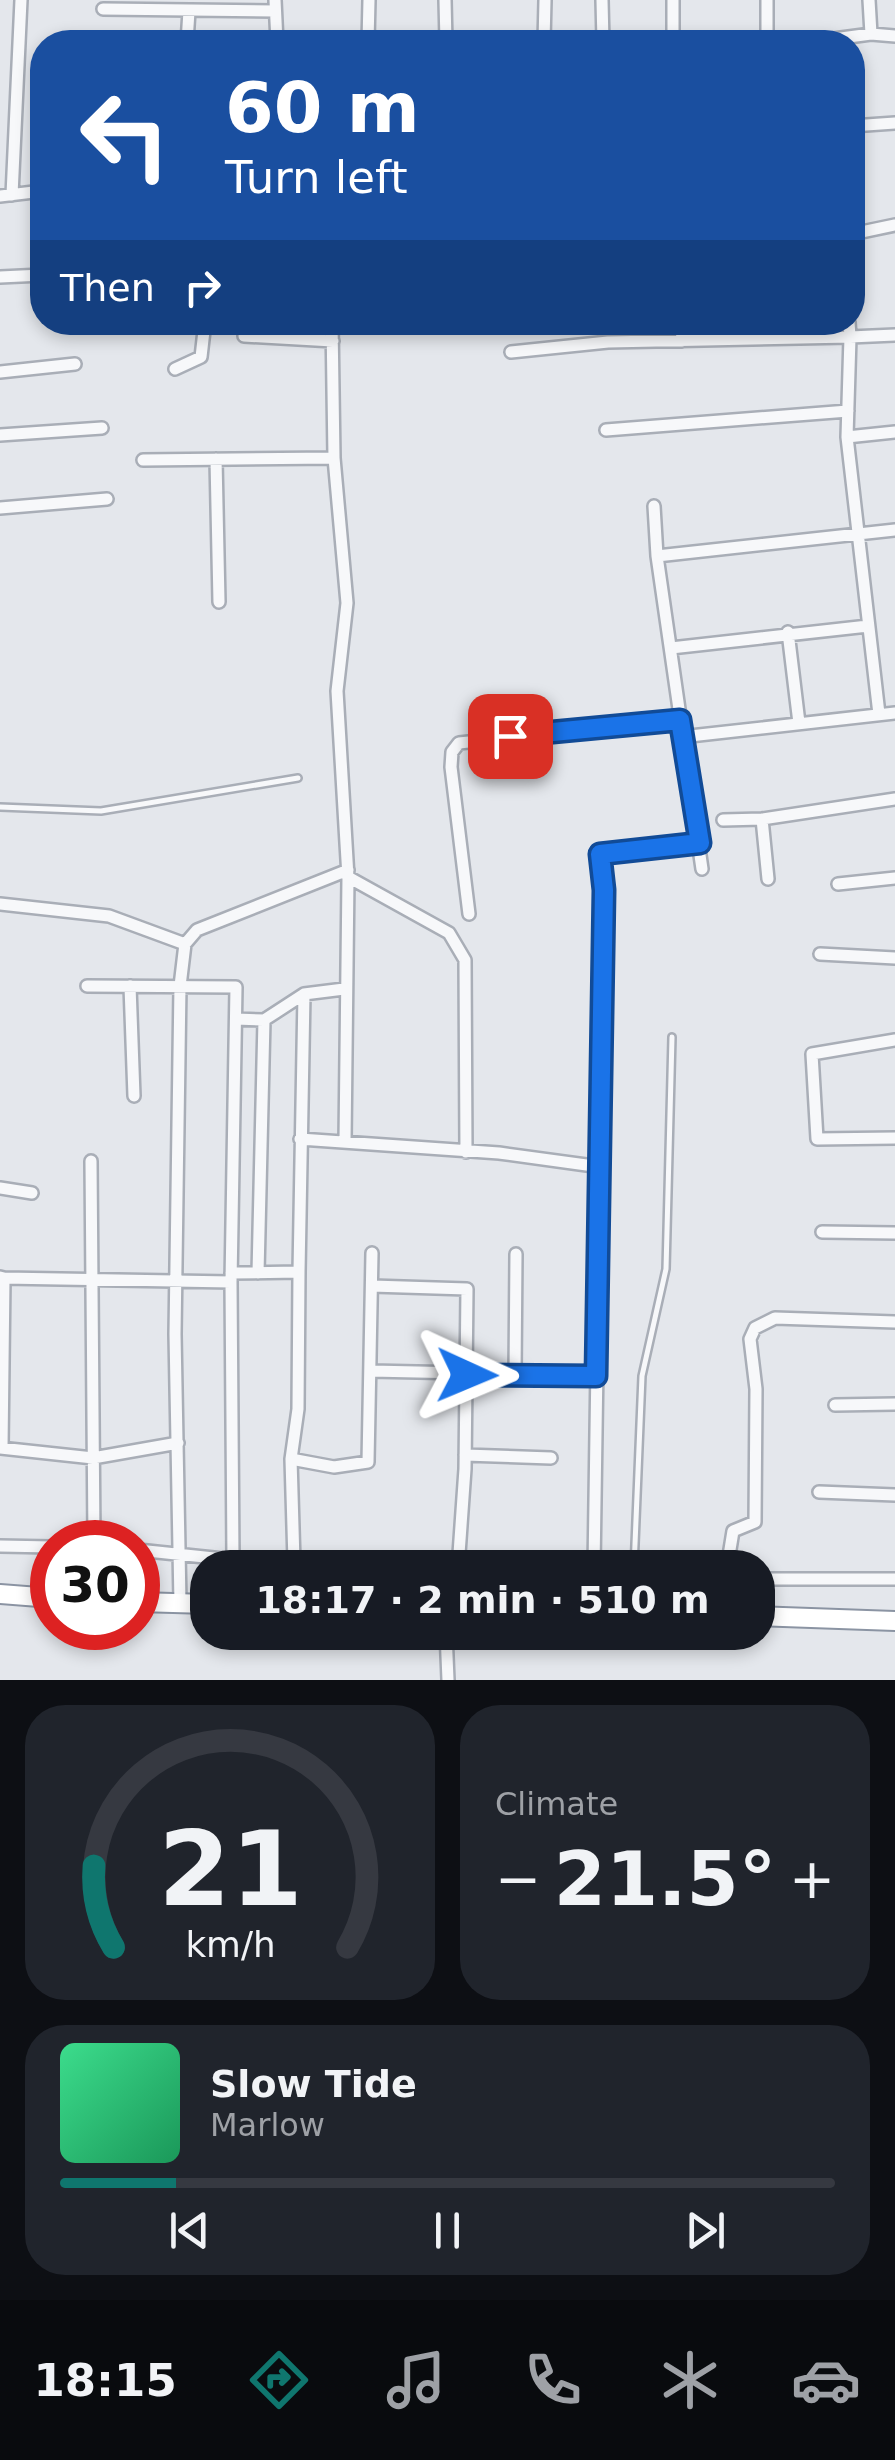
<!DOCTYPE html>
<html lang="en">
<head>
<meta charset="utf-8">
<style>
  body { margin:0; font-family:"DejaVu Sans",sans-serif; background:#20242c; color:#f1f3f6; height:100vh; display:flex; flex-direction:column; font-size:38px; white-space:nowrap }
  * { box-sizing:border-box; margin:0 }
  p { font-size:32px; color:#9ea1a6 }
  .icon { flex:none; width:55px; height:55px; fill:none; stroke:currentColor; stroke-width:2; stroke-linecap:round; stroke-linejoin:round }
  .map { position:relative; height:1680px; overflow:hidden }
  .sheet { display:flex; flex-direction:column; gap:25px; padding:25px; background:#0d0f14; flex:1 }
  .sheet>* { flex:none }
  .banner { position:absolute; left:30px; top:30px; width:835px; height:305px; border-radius:40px; box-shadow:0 5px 15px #0003; background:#1a4fa0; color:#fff; overflow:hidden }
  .speed { position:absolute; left:30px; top:1520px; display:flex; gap:20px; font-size:50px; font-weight:700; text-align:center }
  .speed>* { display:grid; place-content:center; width:130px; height:130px; border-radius:50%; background:#171b24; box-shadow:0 5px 15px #0003; line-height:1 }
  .speed .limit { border:15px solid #d22; background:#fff; color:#111 }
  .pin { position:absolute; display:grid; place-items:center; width:85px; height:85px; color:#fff; margin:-42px; border-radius:20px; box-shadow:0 5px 15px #0006 }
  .me { position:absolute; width:110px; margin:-55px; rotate:91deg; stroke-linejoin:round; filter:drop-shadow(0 0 8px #0008) }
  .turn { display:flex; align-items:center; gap:35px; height:210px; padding:0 30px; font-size:45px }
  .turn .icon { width:130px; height:130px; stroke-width:2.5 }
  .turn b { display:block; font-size:70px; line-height:85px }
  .then { display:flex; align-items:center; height:95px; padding:0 30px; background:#0003; gap:20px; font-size:38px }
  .big { font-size:75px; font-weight:700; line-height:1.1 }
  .sheet .card { flex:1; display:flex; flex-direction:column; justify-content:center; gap:15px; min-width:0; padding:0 35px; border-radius:40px; background:#20242c }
  .sheet .dial { align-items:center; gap:0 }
  .dial svg { height:260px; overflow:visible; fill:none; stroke:#363941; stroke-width:7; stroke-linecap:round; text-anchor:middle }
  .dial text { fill:#f1f3f6; stroke:none }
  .song { display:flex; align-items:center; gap:30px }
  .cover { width:120px; height:120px; border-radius:15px; background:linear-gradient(135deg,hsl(150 70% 55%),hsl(150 70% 35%)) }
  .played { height:10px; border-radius:5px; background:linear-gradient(90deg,#0f766e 15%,#363941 15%) }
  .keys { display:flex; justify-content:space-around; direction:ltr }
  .heat { display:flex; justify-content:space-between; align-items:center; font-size:55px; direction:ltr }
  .sheet .tiles { flex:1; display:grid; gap:25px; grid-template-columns:1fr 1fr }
  .card:last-child { grid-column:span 2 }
  .trip { position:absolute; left:190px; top:1550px; width:585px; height:100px; border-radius:40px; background:#171b24; box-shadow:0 5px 15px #0003; font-weight:700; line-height:100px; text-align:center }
  .tabs { display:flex; height:160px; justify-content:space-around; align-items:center; background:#090b0e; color:#9ea1a6 }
  .tabs .icon { width:70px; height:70px }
  .tabs .active { color:#0f766e }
  .tabs b { font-size:45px; color:#f1f3f6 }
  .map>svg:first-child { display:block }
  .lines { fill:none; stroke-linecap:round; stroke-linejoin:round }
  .service-casing { stroke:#a9aeb7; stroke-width:10 }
  .minor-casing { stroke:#a9aeb7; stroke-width:16 }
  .trunk-casing { stroke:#8b94a3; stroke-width:22 }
  .service { stroke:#f7f8fa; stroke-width:5 }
  .minor { stroke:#f7f8fa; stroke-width:11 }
  .trunk { stroke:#fff; stroke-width:18 }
  .route-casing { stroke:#114b97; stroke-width:25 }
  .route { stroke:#1a73e8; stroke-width:18 }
</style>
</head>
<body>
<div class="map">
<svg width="895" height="1680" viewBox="0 0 895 1680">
  <rect width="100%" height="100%" fill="#e4e7ec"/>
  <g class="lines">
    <!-- service casing -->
    <g class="service-casing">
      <path id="service" d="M0,807L101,811L298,778
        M634,1568L642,1376L666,1269L672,1037"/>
    </g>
    <!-- minor casing -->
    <g class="minor-casing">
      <path id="minor" d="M275,0L277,42
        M445,0L446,42
        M602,0L603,42
        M673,0V42
        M767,0V42
        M869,0L871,34
        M103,9L275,11
        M187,42L189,11
        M368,42L369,0
        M544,42L545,0
        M811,42L871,34L895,36
        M852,126L895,123
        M12,195L21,0
        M0,196L42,191
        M852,234L895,225
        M0,277L42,275
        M332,322L334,458L347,603L337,691L348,877L345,1142
        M681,322L682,341
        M756,322V339
        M849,322L850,337L895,335
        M244,336L333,341
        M511,352L608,342L850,337L847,437L895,432
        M175,369L201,357L205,322
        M0,372L75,364
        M606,430L848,411
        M0,435L102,428
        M847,437L879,714
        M216,459L219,602
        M143,460L334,458
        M654,506L657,556
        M0,508L107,499
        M788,632L799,723
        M671,648L868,626
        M681,737L895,713
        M762,819L768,879
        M723,820L762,819L895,799
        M702,869L657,556L895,530
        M348,877L449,933L465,960L466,1152
        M838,884L895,878
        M0,904L109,916L185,944
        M469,914L451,767L452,752L459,743L679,720
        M820,954L895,958
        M87,986L236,987L231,1282L233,1560
        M130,986L134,1096
        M236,1019L264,1020L304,994L344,989
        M895,1040L812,1054L817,1139L895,1138
        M300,1139L499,1153L601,1167
        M91,1161L94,1542
        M0,1188L32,1193
        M822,1232L895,1233
        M299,1272L304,994
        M231,1273L299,1272L298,1409L291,1459L294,1562
        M258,1273L264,1020
        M0,1277L4,1278L2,1448
        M4,1278L231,1282
        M372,1286L467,1289L465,1469L458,1568
        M371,1371L596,1376
        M515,1375L516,1254
        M835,1405L895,1404
        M0,1448L93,1458L178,1443
        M465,1455L551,1458
        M291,1459L334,1467L368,1462L372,1253
        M819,1492L895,1495
        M0,1546L52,1547
        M138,1550L233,1560L495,1568
        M594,1568L604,890L600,855L700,843
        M727,1568L733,1531L755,1522L756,1389L750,1339L755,1328L775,1318L895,1322
        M758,1579H895
        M180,1603L175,1334L180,986L185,944L197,930L348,870
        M446,1632L448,1680"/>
    </g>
    <!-- trunk casing -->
    <g class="trunk-casing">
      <path id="trunk" d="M0,1594L52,1598
        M138,1602L208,1604
        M758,1616L895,1621"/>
    </g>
    <!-- service -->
    <use href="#service" class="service"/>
    <!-- minor -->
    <use href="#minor" class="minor"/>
    <!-- trunk -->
    <use href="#trunk" class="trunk"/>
  </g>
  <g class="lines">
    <!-- route casing -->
    <g class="route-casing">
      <path id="route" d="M467,1375L596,1376L604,890L600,854L700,843L680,720L510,736"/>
    </g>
    <!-- route -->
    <use href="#route" class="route"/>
  </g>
</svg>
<div class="speed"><div class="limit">30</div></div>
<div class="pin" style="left:510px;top:736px;background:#d93025"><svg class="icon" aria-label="arrive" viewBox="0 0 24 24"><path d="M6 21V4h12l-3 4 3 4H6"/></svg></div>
<svg class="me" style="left:467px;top:1375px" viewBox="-20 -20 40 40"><path d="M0-17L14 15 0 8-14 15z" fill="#1a73e8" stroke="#fff" stroke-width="4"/></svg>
<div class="trip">18:17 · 2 min · 510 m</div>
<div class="banner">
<div class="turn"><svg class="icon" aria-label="left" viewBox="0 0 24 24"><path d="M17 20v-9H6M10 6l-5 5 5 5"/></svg><div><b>60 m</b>Turn left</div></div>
<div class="then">Then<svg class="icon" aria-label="right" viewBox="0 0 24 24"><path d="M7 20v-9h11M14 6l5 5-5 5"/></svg></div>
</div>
</div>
<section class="sheet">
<div class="tiles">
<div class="card dial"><svg viewBox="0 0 100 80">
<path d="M14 69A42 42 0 1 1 86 69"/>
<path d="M14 69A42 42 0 0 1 8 44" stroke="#0f766e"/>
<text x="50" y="56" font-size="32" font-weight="700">21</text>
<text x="50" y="72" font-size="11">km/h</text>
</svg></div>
<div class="card"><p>Climate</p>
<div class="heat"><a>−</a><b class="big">21.5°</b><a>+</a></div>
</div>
<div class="card">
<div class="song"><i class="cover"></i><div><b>Slow Tide</b><p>Marlow</p></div></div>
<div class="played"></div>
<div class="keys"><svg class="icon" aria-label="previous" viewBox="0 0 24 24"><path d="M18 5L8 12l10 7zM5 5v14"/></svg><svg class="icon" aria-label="pause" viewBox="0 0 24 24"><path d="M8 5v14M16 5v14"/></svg><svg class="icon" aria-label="next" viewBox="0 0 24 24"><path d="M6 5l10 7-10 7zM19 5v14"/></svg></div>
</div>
</div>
</section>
<nav class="tabs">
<b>18:15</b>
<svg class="icon active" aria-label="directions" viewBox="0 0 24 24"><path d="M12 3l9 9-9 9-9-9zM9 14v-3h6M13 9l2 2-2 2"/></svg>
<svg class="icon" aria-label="music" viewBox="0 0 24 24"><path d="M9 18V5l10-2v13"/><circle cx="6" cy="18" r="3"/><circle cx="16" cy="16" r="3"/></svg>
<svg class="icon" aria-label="phone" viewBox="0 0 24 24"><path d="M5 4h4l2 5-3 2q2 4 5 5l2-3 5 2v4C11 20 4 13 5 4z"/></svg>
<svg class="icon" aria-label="climate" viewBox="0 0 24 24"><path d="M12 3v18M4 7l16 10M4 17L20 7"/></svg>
<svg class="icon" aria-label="car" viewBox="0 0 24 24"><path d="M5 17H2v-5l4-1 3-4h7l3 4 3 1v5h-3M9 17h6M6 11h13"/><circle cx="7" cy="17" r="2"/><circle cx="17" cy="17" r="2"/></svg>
</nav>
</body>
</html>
